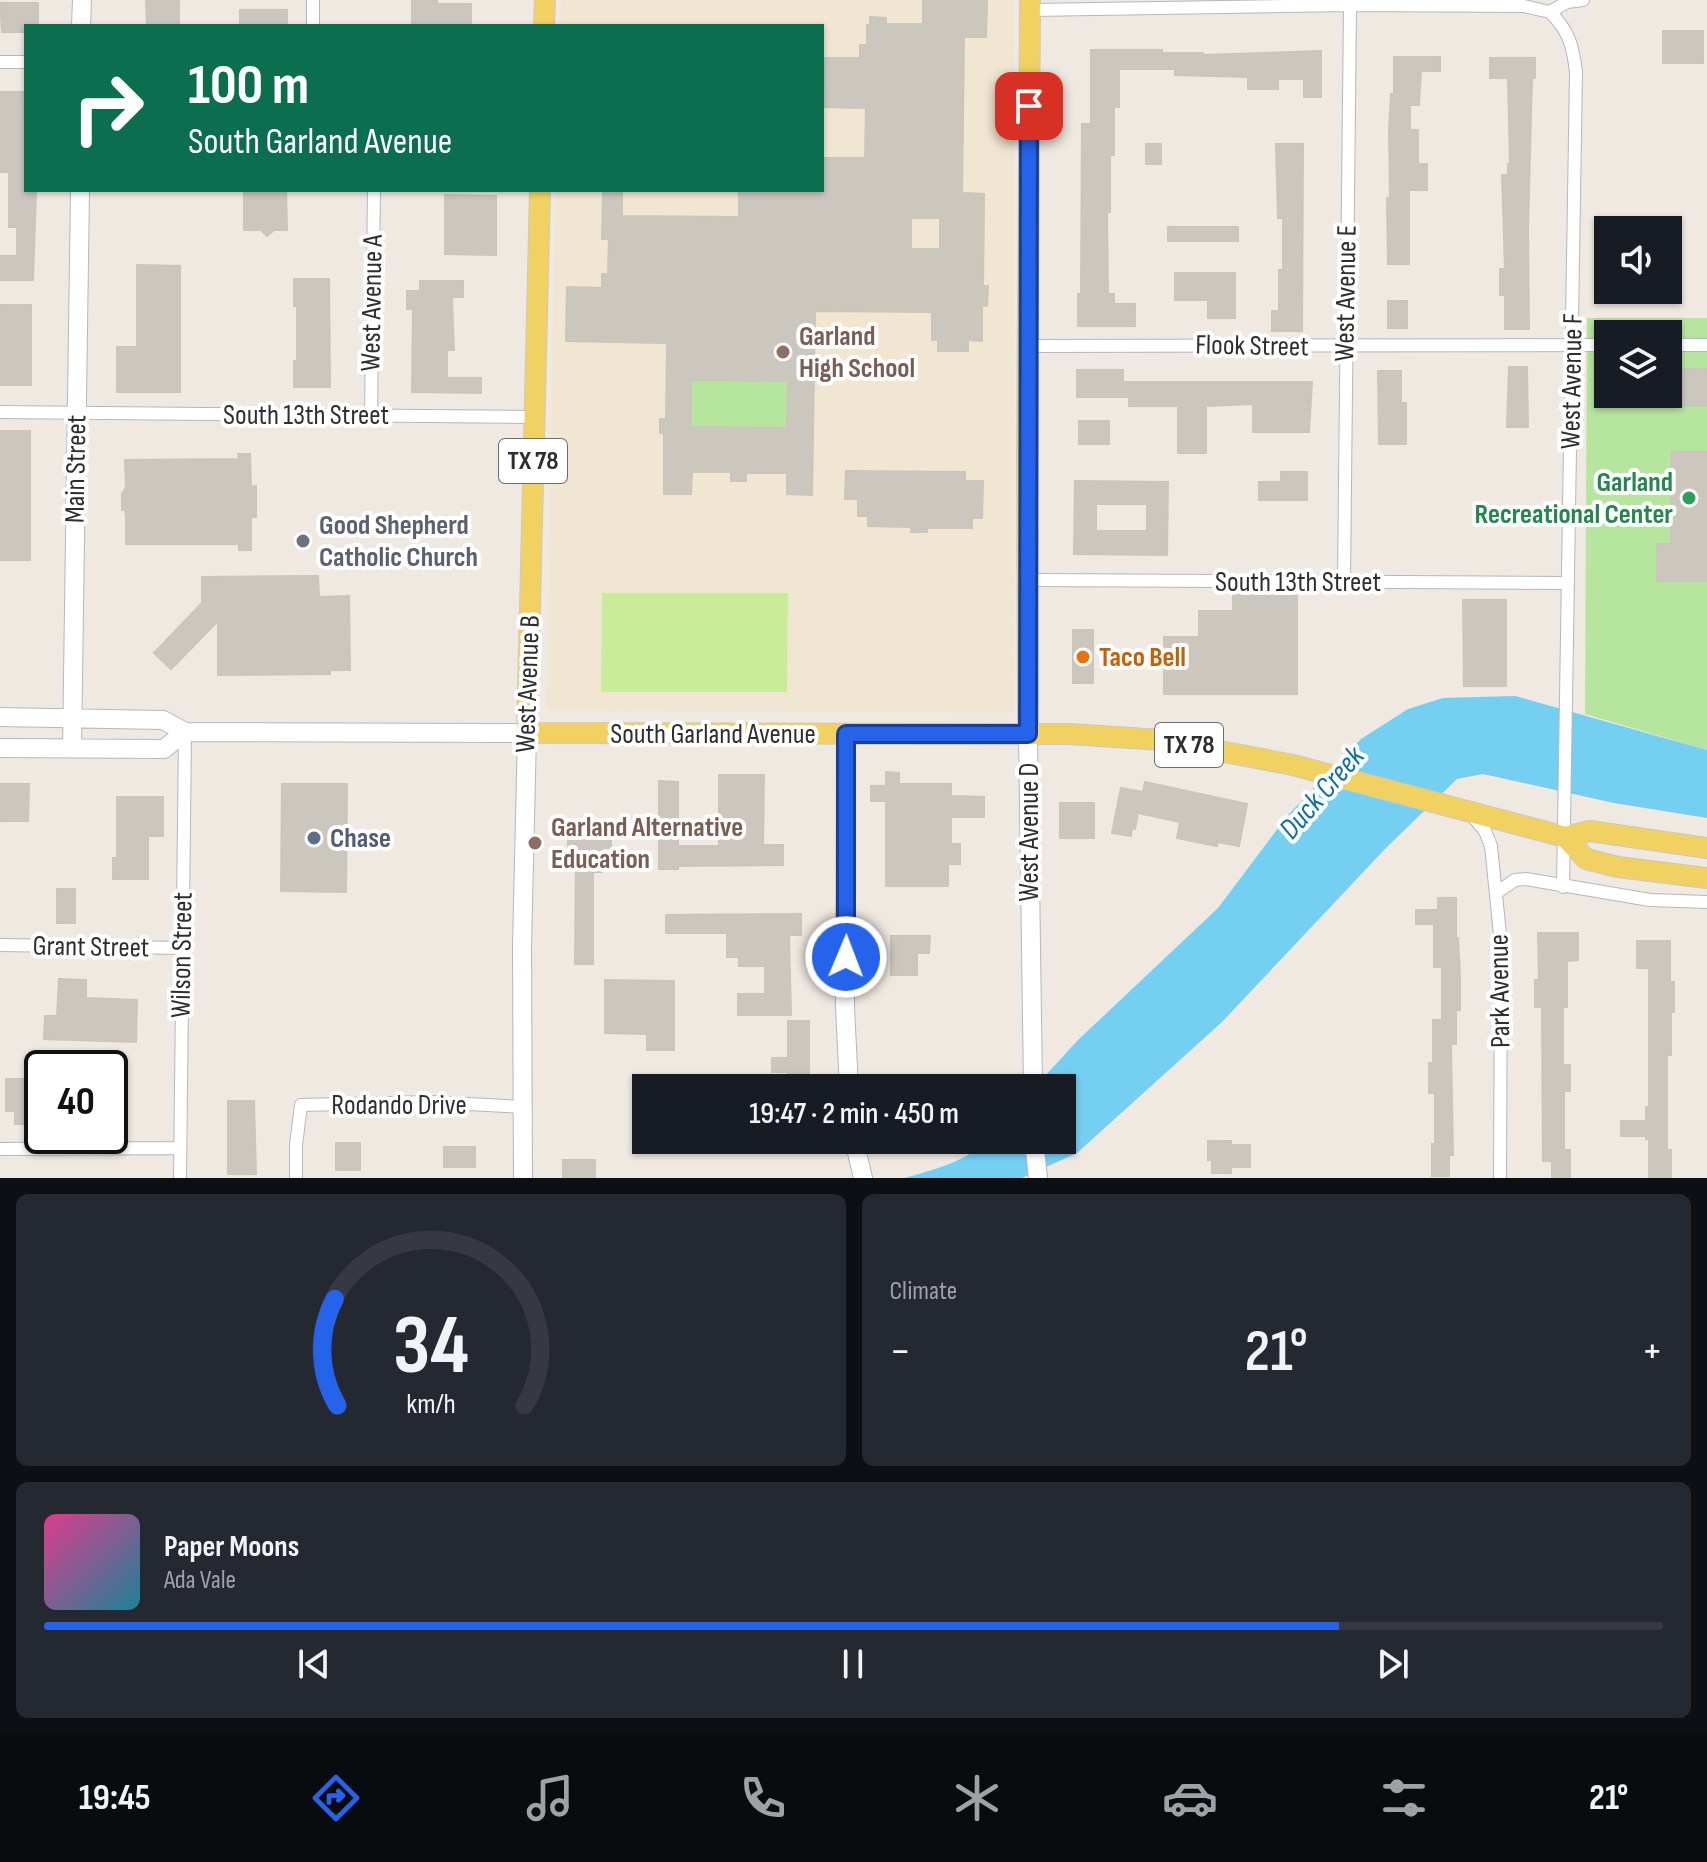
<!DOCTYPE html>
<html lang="en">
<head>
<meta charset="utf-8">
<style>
  body { margin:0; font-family:"Sofia Sans Condensed",sans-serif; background:#242831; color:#f1f3f6; height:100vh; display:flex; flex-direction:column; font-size:30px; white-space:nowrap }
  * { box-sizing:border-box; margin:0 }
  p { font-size:26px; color:#9ea1a6 }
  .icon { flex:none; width:44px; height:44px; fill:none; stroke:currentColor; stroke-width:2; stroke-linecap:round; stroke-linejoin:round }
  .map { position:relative; height:1178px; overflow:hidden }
  .side { display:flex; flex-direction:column; gap:16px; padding:16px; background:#0d0f14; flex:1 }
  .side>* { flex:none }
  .banner { position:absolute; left:24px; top:24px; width:800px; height:168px; border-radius:0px; box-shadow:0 2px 6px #0004; background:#0b6e4f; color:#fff; overflow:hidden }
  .fabs { position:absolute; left:1594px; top:216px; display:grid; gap:16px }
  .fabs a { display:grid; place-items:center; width:88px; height:88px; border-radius:0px; background:#171b24; box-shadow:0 2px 6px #0004; font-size:40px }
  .speed { position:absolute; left:24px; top:1050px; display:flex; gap:16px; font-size:40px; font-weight:700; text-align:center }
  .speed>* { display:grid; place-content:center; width:104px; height:104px; border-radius:50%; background:#171b24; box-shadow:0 2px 6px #0004; line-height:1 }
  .speed .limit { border:4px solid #111; border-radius:12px; background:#fff; color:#111 }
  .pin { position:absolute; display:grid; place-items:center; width:68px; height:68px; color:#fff; margin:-34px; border-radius:16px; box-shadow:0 4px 12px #0006 }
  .me { position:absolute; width:88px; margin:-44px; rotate:1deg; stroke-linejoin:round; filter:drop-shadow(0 0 6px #0008) }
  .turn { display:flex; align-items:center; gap:28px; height:168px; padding:0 32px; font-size:36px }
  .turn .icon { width:104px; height:104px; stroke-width:2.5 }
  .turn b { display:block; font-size:56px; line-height:68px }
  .big { font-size:60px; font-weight:600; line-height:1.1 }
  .side .widget { flex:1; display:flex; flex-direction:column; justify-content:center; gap:12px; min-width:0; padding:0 28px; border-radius:12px; background:#242831 }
  .side .dial { align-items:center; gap:0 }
  .dial svg { height:208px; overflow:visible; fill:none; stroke:#363941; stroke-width:7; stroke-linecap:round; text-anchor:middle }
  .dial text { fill:#f1f3f6; stroke:none }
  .song { display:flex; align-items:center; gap:24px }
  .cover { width:96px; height:96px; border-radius:12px; background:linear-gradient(135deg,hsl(330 70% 55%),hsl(190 70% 35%)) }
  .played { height:8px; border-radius:4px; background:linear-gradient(90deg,#2563eb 80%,#363941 80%) }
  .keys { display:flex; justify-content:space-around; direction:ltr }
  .heat { display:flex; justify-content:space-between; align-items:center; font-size:44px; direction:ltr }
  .side .tiles { flex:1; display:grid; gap:16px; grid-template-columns:1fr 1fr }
  .widget:last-child { grid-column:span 2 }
  .trip { position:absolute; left:632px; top:1074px; width:444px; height:80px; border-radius:0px; background:#171b24; box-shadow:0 2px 6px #0004; font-weight:600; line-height:80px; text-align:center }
  .tab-bar { display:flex; height:128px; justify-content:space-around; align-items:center; background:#090b0e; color:#9ea1a6 }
  .tab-bar .icon { width:56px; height:56px }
  .tab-bar .selected { color:#2563eb }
  .tab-bar b { font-size:36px; color:#f1f3f6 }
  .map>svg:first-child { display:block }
  .education { fill:#f0e6d1 }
  .green { fill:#b6e59e; fill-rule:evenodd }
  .pitch { fill:#c9ec9a }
  .water { fill:#75cff0 }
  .building { fill:#cbc7bf; stroke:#cbc5ba; stroke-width:2; fill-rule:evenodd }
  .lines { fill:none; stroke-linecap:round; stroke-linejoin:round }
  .street-casing { stroke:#b4b7c1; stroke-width:14 }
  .secondary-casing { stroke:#b4b7c1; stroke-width:20 }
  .primary-casing { stroke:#c9c9c9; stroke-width:22 }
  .street { stroke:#fff; stroke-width:12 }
  .secondary { stroke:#fff; stroke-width:18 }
  .primary { stroke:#f2d163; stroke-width:20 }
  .route-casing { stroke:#184099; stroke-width:20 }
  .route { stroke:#2563eb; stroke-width:14 }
  .education-dot { fill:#8d6e63; stroke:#fff; stroke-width:3 }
  .leisure-dot { fill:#2e9e5b; stroke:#fff; stroke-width:3 }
  .worship-dot { fill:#6b7280; stroke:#fff; stroke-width:3 }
  .food-dot { fill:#e8710a; stroke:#fff; stroke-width:3 }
  .service-dot { fill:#5c6f8a; stroke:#fff; stroke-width:3 }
  .labels { text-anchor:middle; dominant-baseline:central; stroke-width:8; stroke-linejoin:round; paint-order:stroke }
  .shield { fill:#fff; stroke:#6d6d6d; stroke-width:2 }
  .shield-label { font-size:26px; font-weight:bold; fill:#2e2e2e }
  .street-label { font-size:28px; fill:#2e2e2e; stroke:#fff }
  .education-label { font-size:28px; font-weight:bold; fill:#785e54; stroke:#fff; text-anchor:start }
  .leisure-label { font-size:28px; font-weight:bold; fill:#27864d; stroke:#fff; text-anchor:end }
  .worship-label { font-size:28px; font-weight:bold; fill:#5b616d; stroke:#fff; text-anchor:start }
  .food-label { font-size:28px; font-weight:bold; fill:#c56008; stroke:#fff; text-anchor:start }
  .service-label { font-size:28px; font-weight:bold; fill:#4e5e75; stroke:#fff; text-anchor:start }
  .water-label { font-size:30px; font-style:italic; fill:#0d6fa3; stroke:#fff }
</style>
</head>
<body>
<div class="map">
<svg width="1707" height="1178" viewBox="0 0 1707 1178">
  <rect width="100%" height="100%" fill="#efe9e1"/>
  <!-- education -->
  <path class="education" d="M561,0H1014L1013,713L547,710L555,190H822V26H560Z"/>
  <!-- green -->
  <path class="green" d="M1587,318H1707V750L1585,714ZM1608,334H1668V394H1608Z
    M691,380L788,381L787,429L690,427Z"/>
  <!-- pitch -->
  <path class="pitch" d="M602,593H788L787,692H601Z"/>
  <!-- water -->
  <path class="water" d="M1515,696L1707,750V818L1614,803L1483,774L1457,779L1385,849L1222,1022L1077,1153L1022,1178H905C932,1170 967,1162 987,1140H1062V1088H1034L1078,1040L1218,908L1288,815L1361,739L1408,709L1443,698Z"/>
  <!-- building -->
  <path class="building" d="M146,0H179V26H147Z
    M412,0H437V4H471V26H412Z
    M923,0H987L986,37H964L962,193L984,194L983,286H988L987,306L982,305V341L968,340V351H938V340H932V312L815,311L812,495L787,494V473H746V481H731V472H692L691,494H664V433H660V419H666L667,343L566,341L567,287L602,288V274H608L609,239H602L603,190H622V216L739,217V190H822V158H865L866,108L823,107L824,58H860V45H867V25H870V17L886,18V24H923ZM911,218H940V249H911ZM691,380L788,381L787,428L690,427Z
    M0,3H38V26H26V32H2Z
    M240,10H287V26H240Z
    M1663,31H1703V63H1663Z
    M1091,50H1162V53H1203V55L1321,51V97H1304V79H1278V89H1248V77L1175,75V69H1119V107H1114V155H1110V212H1107L1108,294H1114V304H1135V326H1078V294H1081L1082,124H1091Z
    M1394,57H1440V71H1421L1419,105H1410V130H1418V164H1427V190H1409V264H1388L1387,198H1390L1389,130L1391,94H1394Z
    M1490,58H1535V78H1532L1528,228L1529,329H1505V295H1500V269H1505L1502,175H1508V164H1510L1508,78H1490Z
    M0,92H24L26,192H36L33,280H0V256H17V227H9V172H0Z
    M1146,144H1161V164H1146Z
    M1276,144H1303L1302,331H1272V311H1279V270H1283V218H1278Z
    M244,190H286L287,230H274L267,236L261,230H244Z
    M445,195L496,196V255L445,254Z
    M1168,227H1238V241H1168Z
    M137,265L180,266V392H117V347H137Z
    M1175,273H1235V318H1208V300H1175Z
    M294,279H329L330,387H294V361H297V306H294Z
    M420,281H463V297H452L454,350H447V378H481V393L412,392L413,309H407V291H420Z
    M1388,301H1407V328H1388Z
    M0,305H31V385H0Z
    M1509,367H1527L1528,427H1507Z
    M1668,369H1707V406H1660L1659,394H1668Z
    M1077,370H1123V382H1312L1309,432H1253V404L1206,406V453H1178V406H1129V397H1077Z
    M1378,371H1401V403H1406V444H1379Z
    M1079,421H1109V444H1079Z
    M0,431H30V560H0Z
    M1672,452H1707V581H1657V544H1671Z
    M238,454H250L251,487L256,486V517H251V550H239V544H126V516L125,510H122V494L126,488L125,460L239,459Z
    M846,471L965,472V481H983L982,518H972V528H927V532H911V527L868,526V516H858V499H845Z
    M1281,472H1307V500H1259V482H1281Z
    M1075,481L1168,482L1167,555L1074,554ZM1096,504H1147V531H1096Z
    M318,576L319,597L349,596L350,670H330V674L218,675V621L171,669L154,653L202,603V577Z
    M1233,595L1297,596V694H1164V637H1199V611H1233Z
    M1463,600H1506V686H1464Z
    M1073,630H1093V683H1073Z
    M886,772L899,773V784H951V796L984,797V817H951V844H960V864H948V886H886V801H871V786H886Z
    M719,775H764L763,845H783V865L678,866V869H659V781L678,782V846H719Z
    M1145,782L1247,804L1239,846L1218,842L1217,846L1177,838L1180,822L1138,813L1135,829L1132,828L1131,836L1112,833L1121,788L1143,792Z
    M0,784H29L28,821H0Z
    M282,784H347L346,892L281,891Z
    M117,797H163V836H148V879H113V858H117Z
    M1060,803H1094V838H1060Z
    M580,819H598V823L607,832H611V848H602V872H593V964H575L576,848H568V831H571L580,823Z
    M57,889H75V923H57Z
    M1438,898H1456V938H1458L1460,975V1010H1456V1044H1451L1453,1155H1449V1176H1432V1144H1435V1093H1429V1063H1433V1020H1442V967H1434V924H1416V910H1438Z
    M801,914V935H789L791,1015H738V994H765V966H739V957H727V933H666V915Z
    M1538,933H1578V960L1567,961V1007H1563V1065H1570V1091H1564V1150H1570V1178H1552V1161H1543L1542,1007H1535V980H1539Z
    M891,936H930L929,953H917V975H891Z
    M1637,941H1670V982H1674V1012H1671V1055H1667V1150H1671V1178H1649V1139H1646V1136H1621V1121H1646V1107H1649V968H1637Z
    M59,979L86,980V998L137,1000L136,1042L44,1039L45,1016H57Z
    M605,980L674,981V1050H647V1034L605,1033Z
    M788,1021H809V1088H788V1072H772V1058H788Z
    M6,1079H40V1110H32V1124H15V1111H6Z
    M228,1101H254L256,1174H228Z
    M751,1140H786V1153H751Z
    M1208,1141H1231V1145H1250V1167H1231V1173H1212V1160H1208Z
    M336,1143H360V1170H336Z
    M444,1147H475V1167H444Z
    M563,1160H595V1178H563Z"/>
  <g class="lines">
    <!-- street casing -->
    <g class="street-casing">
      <path id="street" d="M313,0V26
        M1030,10L1350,5L1524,6L1550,12L1567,2L1583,0
        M1550,12C1569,31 1573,46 1576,72L1563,887
        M0,62H26
        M1668,345H1707
        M1028,346L1608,345
        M0,412L534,417
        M371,416L374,190
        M1027,580L1568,583
        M1344,582L1350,5
        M1469,812L1485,831L1491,846L1501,944L1500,1178
        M1496,893L1515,880L1526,879L1650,900L1707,902
        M0,945L182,948
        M0,1149L179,1148
        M180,1178L185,732
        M296,1178V1145L301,1105L431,1102L523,1107"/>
    </g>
    <!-- secondary casing -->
    <g class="secondary-casing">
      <path id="secondary" d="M81,26L82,0
        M0,717L163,720L185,732L527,733L522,947L523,1178
        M846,734L845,1007L849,1088
        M1028,734L1033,1088
        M0,748L164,749L185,732
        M72,748L80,190
        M854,1140L863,1178
        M1034,1140L1038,1178"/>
    </g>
    <!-- primary casing -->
    <g class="primary-casing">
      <path id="primary" d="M544,26L545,0
        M540,190L527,733L1069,734L1162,740L1293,765L1565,837L1590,831L1707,848
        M1028,734L1027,458L1030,0
        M1565,837L1586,859L1618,867L1707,878"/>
    </g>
    <!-- street -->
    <use href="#street" class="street"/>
    <!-- secondary -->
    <use href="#secondary" class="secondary"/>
    <!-- primary -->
    <use href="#primary" class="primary"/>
  </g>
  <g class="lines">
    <!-- route casing -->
    <g class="route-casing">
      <path id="route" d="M846,957V734H1028L1029,106"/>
    </g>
    <!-- route -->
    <use href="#route" class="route"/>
  </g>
  <!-- markers -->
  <g class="education-dot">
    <circle cx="783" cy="352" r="8"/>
    <circle cx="535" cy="843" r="8"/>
  </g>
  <circle class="leisure-dot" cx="1689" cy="498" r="8"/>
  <circle class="worship-dot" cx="303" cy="541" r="8"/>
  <circle class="food-dot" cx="1083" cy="657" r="8"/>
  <circle class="service-dot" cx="314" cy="838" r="8"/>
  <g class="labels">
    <!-- shield labels -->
    <g class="shield">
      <rect x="499" y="439" width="68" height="44" rx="6"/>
      <rect x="1155" y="723" width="68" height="44" rx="6"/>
    </g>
    <g class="shield-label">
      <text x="533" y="461">TX 78</text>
      <text x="1189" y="745">TX 78</text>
    </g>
    <!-- street labels -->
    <g class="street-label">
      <text transform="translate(1346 293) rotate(-89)">West Avenue E</text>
      <text transform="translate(372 303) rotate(-89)">West Avenue A</text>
      <text transform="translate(1252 346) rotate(1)">Flook Street</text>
      <text transform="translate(1572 381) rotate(-89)">West Avenue F</text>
      <text x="306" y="415">South 13th Street</text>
      <text transform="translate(76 469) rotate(-89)">Main Street</text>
      <text x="1298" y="582">South 13th Street</text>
      <text transform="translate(528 684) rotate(-88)">West Avenue B</text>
      <text x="713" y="734">South Garland Avenue</text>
      <text transform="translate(1029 832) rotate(-90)">West Avenue D</text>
      <text transform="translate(91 947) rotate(1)">Grant Street</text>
      <text transform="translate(182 955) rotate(-89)">Wilson Street</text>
      <text transform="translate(1500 991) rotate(-91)">Park Avenue</text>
      <text x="399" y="1105">Rodando Drive</text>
    </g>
    <!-- education labels -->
    <g class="education-label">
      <text x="799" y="336">Garland<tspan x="799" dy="32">High School</tspan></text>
      <text x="551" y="827">Garland Alternative<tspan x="551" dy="32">Education</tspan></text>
    </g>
    <!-- leisure labels -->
    <g class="leisure-label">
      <text x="1673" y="482">Garland<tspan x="1673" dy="32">Recreational Center</tspan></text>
    </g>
    <!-- worship labels -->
    <g class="worship-label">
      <text x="319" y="525">Good Shepherd<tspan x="319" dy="32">Catholic Church</tspan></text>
    </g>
    <!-- food labels -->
    <g class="food-label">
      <text x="1099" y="657">Taco Bell</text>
    </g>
    <!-- service labels -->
    <g class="service-label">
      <text x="330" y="838">Chase</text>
    </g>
    <!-- water labels -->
    <g class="water-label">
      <text transform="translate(1322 793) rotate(-49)">Duck Creek</text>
    </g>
  </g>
</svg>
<div class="fabs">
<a><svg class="icon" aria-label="sound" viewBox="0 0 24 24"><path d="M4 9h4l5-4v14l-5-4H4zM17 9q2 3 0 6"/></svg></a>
<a><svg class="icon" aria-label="layers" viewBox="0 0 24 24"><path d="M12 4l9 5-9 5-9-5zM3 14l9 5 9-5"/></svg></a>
</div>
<div class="speed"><div class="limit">40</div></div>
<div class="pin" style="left:1029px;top:106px;background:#d93025"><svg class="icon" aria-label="arrive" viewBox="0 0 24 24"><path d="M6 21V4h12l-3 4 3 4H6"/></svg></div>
<svg class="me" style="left:846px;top:957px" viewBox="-20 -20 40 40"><circle r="17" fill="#2563eb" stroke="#fff" stroke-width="3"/><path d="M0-11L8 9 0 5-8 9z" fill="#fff"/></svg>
<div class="trip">19:47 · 2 min · 450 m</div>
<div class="banner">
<div class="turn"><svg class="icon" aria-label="right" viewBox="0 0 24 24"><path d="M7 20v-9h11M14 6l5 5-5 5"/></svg><div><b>100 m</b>South Garland Avenue</div></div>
</div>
</div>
<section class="side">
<div class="tiles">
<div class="widget dial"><svg viewBox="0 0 100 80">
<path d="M14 69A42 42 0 1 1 86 69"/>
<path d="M14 69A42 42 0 0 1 13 28" stroke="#2563eb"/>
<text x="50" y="56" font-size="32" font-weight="700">34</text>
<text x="50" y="72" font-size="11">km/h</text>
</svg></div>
<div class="widget"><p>Climate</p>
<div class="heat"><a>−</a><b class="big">21°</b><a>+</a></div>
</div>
<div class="widget">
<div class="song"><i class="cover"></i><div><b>Paper Moons</b><p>Ada Vale</p></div></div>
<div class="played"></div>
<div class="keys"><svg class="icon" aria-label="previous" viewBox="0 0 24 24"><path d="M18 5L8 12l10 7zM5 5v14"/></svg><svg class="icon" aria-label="pause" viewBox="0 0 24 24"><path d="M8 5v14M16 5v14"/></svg><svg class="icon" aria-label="next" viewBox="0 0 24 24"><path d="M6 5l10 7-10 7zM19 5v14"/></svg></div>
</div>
</div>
</section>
<nav class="tab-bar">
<b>19:45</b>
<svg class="icon selected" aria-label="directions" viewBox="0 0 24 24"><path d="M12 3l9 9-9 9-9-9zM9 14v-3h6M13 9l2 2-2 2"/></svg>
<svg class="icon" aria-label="music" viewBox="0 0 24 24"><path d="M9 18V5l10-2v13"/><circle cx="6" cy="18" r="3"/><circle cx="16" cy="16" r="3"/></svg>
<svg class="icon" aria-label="phone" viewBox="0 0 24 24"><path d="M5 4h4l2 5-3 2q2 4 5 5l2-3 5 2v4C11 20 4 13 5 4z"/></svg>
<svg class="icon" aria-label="climate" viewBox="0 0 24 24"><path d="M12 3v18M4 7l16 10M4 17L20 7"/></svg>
<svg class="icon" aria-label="car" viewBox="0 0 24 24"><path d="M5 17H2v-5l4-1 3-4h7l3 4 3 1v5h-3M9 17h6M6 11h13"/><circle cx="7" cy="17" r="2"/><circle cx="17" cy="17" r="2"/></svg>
<svg class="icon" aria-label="filters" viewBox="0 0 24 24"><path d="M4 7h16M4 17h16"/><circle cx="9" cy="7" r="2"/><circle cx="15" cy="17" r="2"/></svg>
<b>21°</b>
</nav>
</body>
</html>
